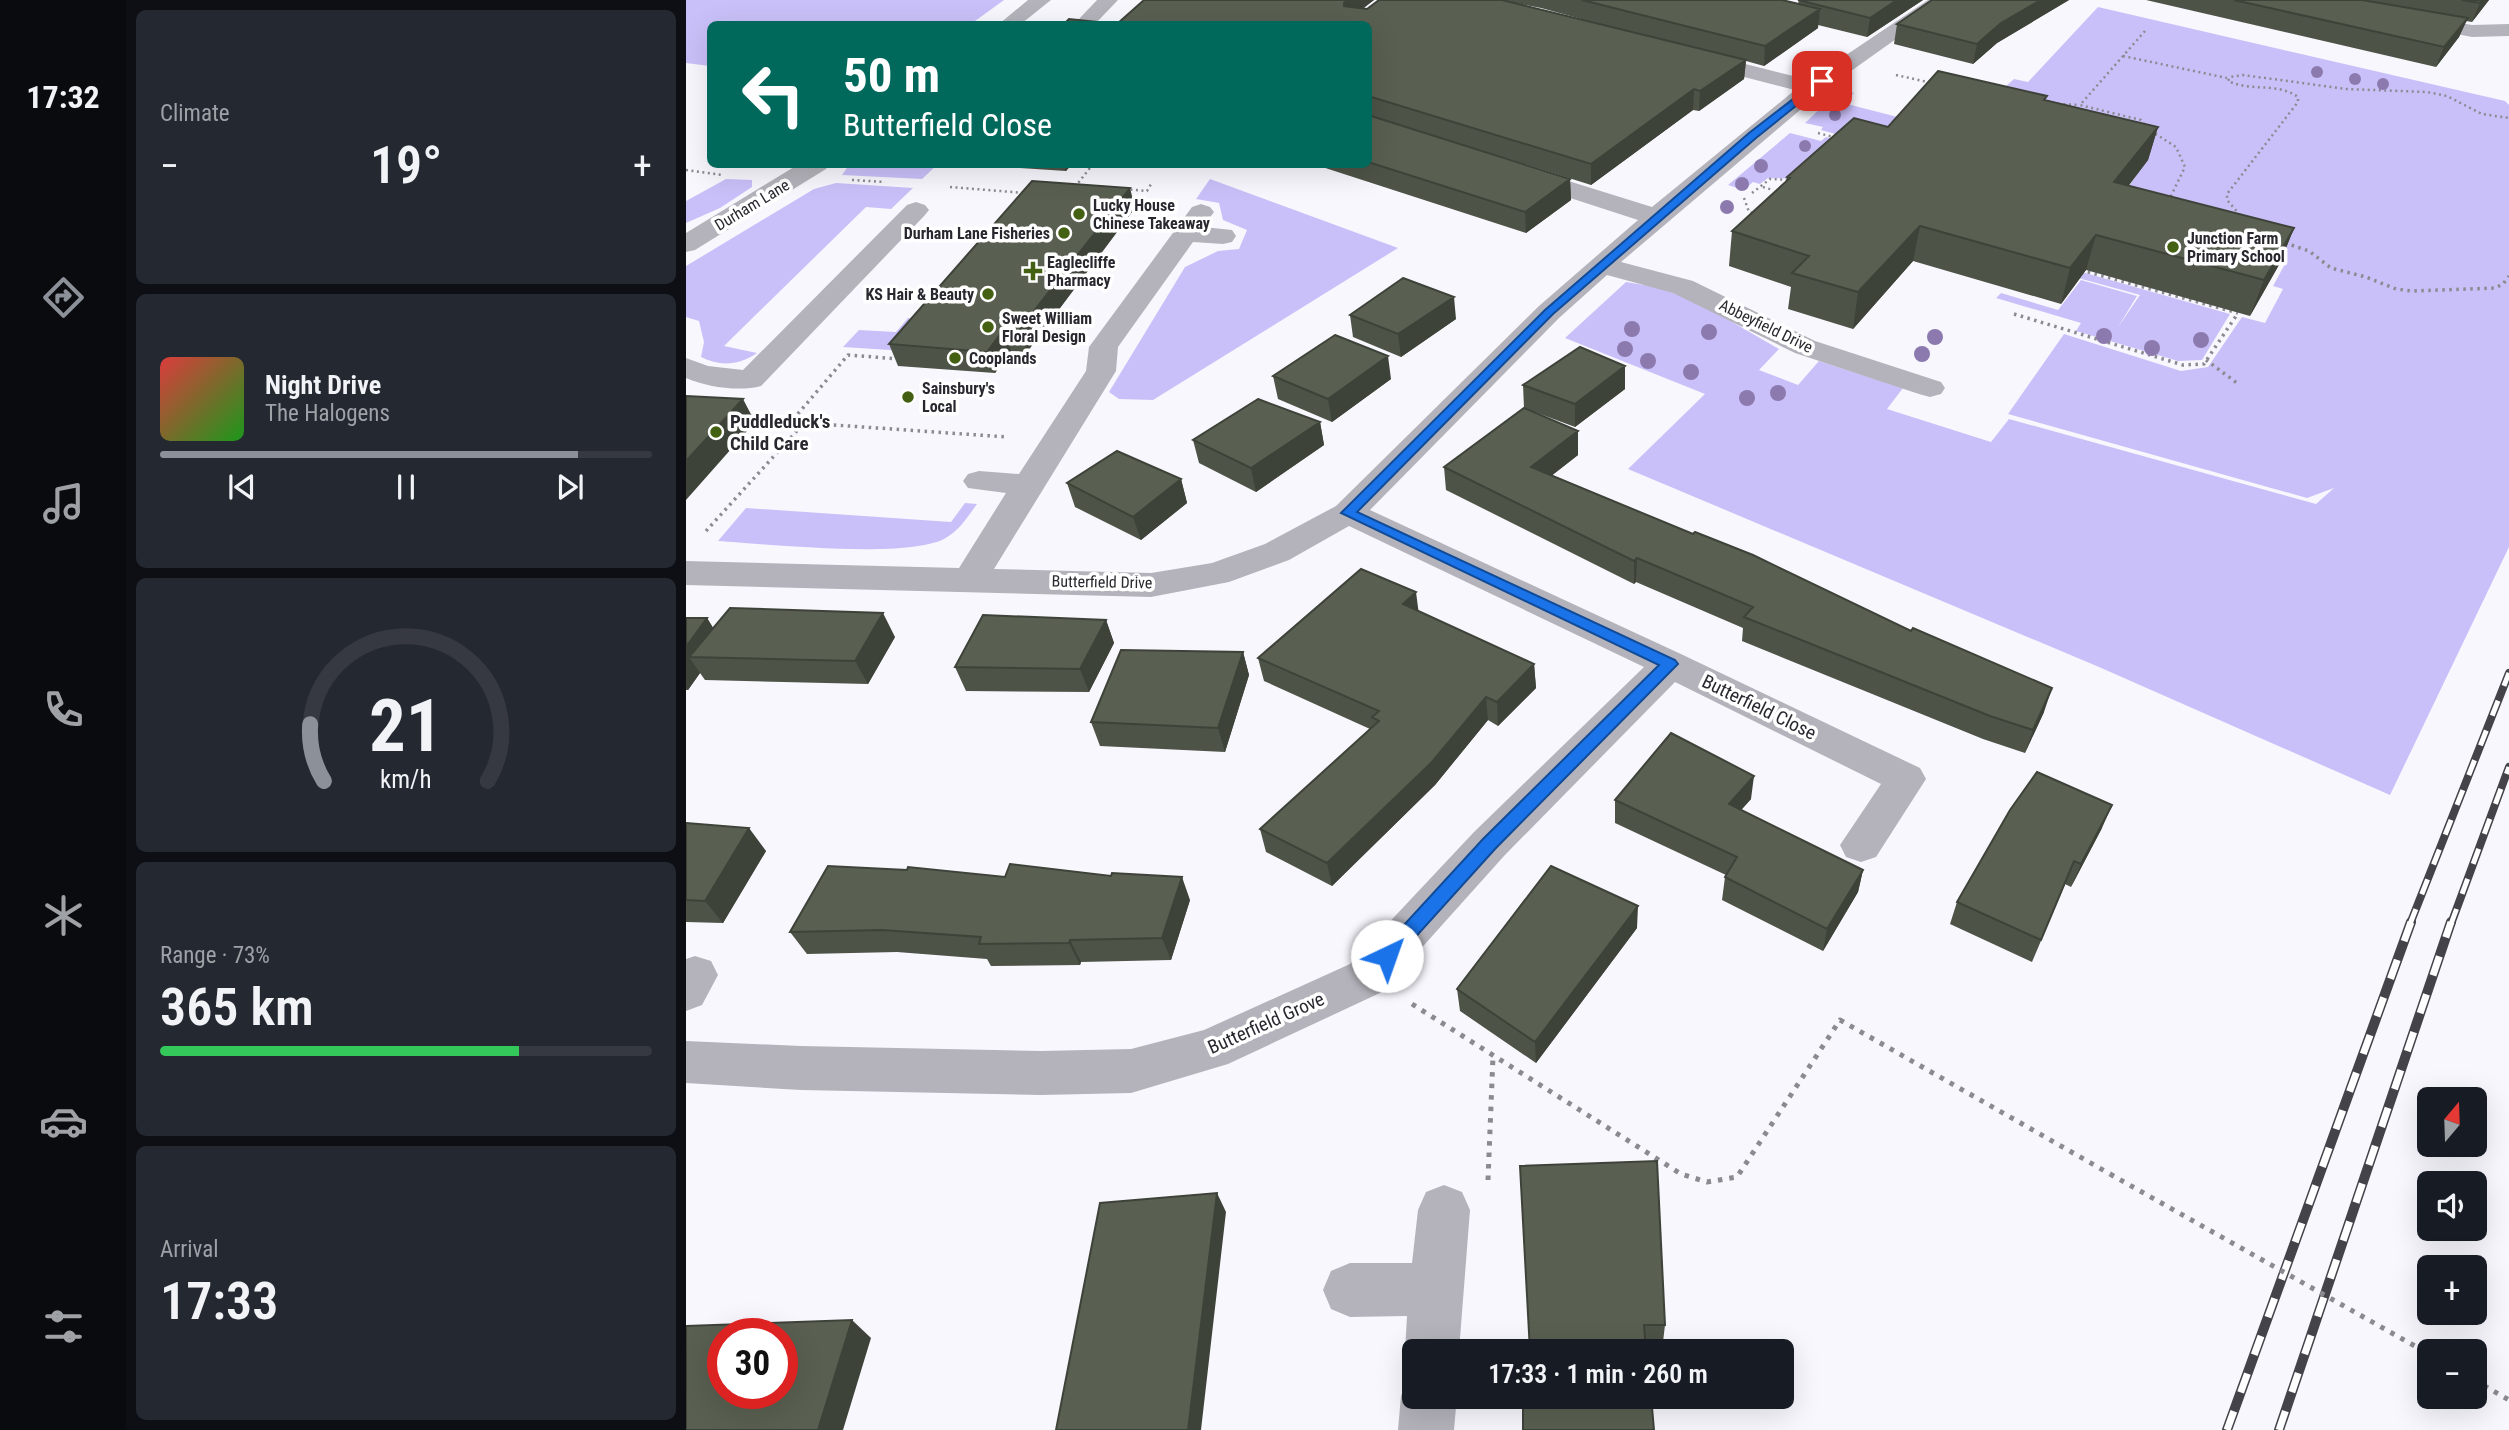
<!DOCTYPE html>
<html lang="en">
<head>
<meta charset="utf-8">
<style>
  body { margin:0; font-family:"Roboto Condensed",sans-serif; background:#242831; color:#f1f3f6; height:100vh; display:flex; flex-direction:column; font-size:26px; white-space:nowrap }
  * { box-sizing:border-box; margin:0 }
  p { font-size:23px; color:#9ea1a6 }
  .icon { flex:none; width:38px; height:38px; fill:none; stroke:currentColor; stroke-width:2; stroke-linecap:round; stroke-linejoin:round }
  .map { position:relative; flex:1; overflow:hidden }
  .side { display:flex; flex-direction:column; gap:10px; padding:10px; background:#0d0f14; width:560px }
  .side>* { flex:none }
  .top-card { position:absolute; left:21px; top:21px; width:665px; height:147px; border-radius:10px; box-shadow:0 7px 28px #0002; background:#00695c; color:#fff; overflow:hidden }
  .needle { width:46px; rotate:19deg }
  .buttons { position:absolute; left:1731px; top:1087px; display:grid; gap:14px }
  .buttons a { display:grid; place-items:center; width:70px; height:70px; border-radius:10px; background:#171b24; box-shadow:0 7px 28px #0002; font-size:35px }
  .speed { position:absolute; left:21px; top:1318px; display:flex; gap:14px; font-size:35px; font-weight:700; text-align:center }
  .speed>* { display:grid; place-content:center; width:91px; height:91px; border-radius:50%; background:#171b24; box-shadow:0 7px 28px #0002; line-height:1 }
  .speed .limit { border:10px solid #d22; background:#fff; color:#111 }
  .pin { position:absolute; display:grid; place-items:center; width:60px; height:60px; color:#fff; margin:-30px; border-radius:14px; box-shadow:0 4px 10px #0006 }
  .me { position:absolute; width:77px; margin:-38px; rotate:42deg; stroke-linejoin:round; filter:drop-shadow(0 0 5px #0008) }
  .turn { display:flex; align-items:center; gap:24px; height:147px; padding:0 21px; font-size:32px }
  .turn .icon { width:91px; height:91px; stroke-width:2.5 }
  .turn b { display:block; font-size:49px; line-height:60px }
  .big { font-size:52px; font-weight:600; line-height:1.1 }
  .side .tile { flex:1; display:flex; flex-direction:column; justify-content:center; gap:10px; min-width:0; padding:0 24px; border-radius:10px; background:#242831 }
  .side .dial { align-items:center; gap:0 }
  .dial svg { height:182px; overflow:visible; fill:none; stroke:#363941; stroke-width:7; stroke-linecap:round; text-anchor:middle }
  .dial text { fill:#f1f3f6; stroke:none }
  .song { display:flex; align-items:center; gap:21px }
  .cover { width:84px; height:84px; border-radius:10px; background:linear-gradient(135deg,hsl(0 70% 55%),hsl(120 70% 35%)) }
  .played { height:7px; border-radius:4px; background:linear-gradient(90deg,#8c9099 85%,#363941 85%) }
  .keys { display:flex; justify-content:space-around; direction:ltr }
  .heat { display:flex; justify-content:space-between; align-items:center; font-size:38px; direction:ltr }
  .charge { height:10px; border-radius:5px; background:linear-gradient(90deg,#34c759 73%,#363941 0) }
  .trip { position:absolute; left:716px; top:1339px; width:392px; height:70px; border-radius:10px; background:#171b24; box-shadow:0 7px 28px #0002; font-weight:600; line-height:70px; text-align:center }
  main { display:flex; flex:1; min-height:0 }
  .dock { display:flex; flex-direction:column; width:126px; justify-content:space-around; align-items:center; background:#090b0e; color:#9ea1a6 }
  .dock .icon { width:49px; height:49px }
  .dock .selected { color:#8c9099 }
  .dock b { font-size:32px; color:#f1f3f6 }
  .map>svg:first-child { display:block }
  .green { fill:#cac0f9 }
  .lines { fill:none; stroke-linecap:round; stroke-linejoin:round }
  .path-far2 { stroke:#8b8a91; stroke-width:2.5; stroke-dasharray:2 3.5; stroke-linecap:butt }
  .path-far1 { stroke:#8b8a91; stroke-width:3.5; stroke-dasharray:2.5 4.5; stroke-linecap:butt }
  .path { stroke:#8b8a91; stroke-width:5; stroke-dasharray:4.5 7; stroke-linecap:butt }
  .minor { fill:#b4b3bb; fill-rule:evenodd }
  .rail-far1-casing { stroke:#44434a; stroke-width:8 }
  .rail-casing { stroke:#44434a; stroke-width:10 }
  .rail-far1 { stroke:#fff; stroke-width:5; stroke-dasharray:16; stroke-linecap:butt }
  .rail { stroke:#fff; stroke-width:7; stroke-dasharray:20; stroke-linecap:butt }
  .path-bridge { stroke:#8b8a91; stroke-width:5; stroke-dasharray:4.5 7; stroke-linecap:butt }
  .tree { fill:#8c7aae }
  .wall { fill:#4d5346; fill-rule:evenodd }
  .shaded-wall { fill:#3e4339 }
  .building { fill:#596051; stroke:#3e4339; stroke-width:2; fill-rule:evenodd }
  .route { fill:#1a73e8; stroke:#114b97; stroke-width:2 }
  .poi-dot { fill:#446012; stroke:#fff; stroke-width:2.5 }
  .labels { text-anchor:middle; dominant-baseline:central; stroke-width:7; stroke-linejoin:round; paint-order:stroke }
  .far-street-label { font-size:16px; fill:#29282f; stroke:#fff }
  .far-poi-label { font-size:16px; font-weight:bold; fill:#29282f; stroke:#fff; text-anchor:start }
  .poi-label { font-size:19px; font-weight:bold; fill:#29282f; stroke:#fff; text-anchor:start }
  .street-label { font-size:19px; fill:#29282f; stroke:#fff }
</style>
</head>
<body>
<main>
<nav class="dock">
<b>17:32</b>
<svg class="icon selected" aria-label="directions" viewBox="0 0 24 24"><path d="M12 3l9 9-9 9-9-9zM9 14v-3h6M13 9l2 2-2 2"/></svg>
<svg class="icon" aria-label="music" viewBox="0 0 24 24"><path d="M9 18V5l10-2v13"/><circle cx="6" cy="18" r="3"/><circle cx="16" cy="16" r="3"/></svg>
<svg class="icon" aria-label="phone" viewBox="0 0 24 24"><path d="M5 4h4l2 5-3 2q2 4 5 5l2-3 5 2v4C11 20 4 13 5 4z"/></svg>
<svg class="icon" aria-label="climate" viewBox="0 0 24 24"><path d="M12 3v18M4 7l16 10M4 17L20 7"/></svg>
<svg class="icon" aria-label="car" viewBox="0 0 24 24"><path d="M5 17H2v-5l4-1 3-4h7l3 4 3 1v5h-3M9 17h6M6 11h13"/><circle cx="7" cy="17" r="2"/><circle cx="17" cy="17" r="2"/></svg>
<svg class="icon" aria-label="filters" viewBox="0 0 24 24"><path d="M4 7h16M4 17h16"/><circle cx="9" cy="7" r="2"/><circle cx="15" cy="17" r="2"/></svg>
</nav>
<section class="side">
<div class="tile"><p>Climate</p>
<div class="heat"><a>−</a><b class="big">19°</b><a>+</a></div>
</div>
<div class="tile">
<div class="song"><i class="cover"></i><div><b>Night Drive</b><p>The Halogens</p></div></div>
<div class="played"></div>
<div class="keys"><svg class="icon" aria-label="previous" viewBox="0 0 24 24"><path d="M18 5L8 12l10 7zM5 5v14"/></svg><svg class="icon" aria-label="pause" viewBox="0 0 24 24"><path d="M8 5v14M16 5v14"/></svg><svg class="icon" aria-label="next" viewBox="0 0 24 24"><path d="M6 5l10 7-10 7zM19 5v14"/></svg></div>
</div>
<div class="tile dial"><svg viewBox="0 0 100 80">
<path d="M14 69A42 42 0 1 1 86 69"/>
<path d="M14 69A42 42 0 0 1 8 44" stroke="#8c9099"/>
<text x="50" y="56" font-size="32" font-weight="700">21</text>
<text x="50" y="72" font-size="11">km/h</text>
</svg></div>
<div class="tile"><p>Range · 73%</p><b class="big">365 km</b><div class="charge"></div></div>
<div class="tile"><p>Arrival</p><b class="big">17:33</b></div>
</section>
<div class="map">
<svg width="1823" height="1430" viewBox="0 0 1823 1430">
  <rect width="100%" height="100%" fill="#f8f7fe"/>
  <!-- green -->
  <path class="green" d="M0,0H318L285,24H24V66L0,63Z
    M1412,7L1819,101L1823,105V547L1704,795L1413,667L942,469L1019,394L879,338L940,282L970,287L1008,300L1093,349L1073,370L1112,385L1133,361L1217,388L1201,409L1305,442L1323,419L1630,504L1648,488L1621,498L1322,414L1378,334L1495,371L1522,367L1556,317L1579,323L1597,289L1587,286L1600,262L1523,242L1434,198L1450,176L1430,171L1319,87L1328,79L1342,82Z
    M1155,89L1168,93L1157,103L1243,125L1200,148L1135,130L1137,127L1119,123Z
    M1104,133L1135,141L1140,137L1198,153L1124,179L1082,178L1074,184L1067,182L1058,190L1042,185Z
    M163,165V164L251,165L236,179L156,175Z
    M40,179L66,180V187L34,208L0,223V201Z
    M524,179L712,248L467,400L433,399L423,392L499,267L532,251L553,249L561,230L537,220L533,203L510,199Z
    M150,183L227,188L205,209L180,207L38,346L71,353C54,365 34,367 15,357L18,342L13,321L0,317V266L128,189Z
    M1389,270L1544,314L1516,360L1492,361L1390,331L1395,323L1310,298L1315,293L1372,310L1395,280L1451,296L1432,327L1454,295L1385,276Z
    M222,318L246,320L219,351L157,347L173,330L210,332Z
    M279,503L291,504C281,518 273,531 258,539C218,559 82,544 32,541L60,508L265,522Z"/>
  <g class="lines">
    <!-- path-far2 -->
    <path class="path-far2" d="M1459,31L1394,105L1455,120L1462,129L1490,147L1499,167L1482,202
      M1437,56L1541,78
      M1210,75L1246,83
      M1372,104L1394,105
      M1132,133L1151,138
      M0,170L37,175
      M166,180L199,182
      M264,187L339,193
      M389,187L407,164
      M1077,187L1087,190
      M439,189L461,191L465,184
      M1066,193L1084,179L1105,180
      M1058,198L1063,212L1070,214
      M1554,215L1541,200V194L1612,102V97C1591,82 1565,92 1542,81L1544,77L1557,75L1660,89L1741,92L1761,96L1796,114L1823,118"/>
    <!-- path-far1 -->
    <path class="path-far1" d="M1599,243L1623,251L1645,268L1680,277L1710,289L1726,291L1809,288L1817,284L1823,276
      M1395,270L1552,313
      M1328,314L1497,365L1518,364L1552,313
      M213,359L162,355L105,422L321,437
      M1520,360L1551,383
      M74,419L105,422
      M20,531L118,423"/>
    <!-- path -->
    <path class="path" d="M726,1004L995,1174L1021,1182L1051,1177L1154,1020L1424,1174
      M802,1180L807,1056
      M1788,1380L1823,1400"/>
    <!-- minor -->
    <path class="minor" d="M342,0H365L335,24H313Z
      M411,0H432L410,23H396L393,19Z
      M1242,0H1265L1134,93L935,262L1007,281L1129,341L1255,382L1259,388L1255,394L1244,397L1233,394L1109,353L987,293L921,275L873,318L684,510L997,655L1234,768L1240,779L1190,857L1175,862L1160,857L1154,845L1195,784L989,682L818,856L696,992L542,1064L445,1093L355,1095L115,1090L0,1083V1041L115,1046L355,1051L445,1049L518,1030L664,964L788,832L958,667L663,526L603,560L543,582L465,597L0,585V561L273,568L320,493L282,488L277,481L282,474L293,471L333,474L400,371L403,347L506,207L515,204L524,207L528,212L517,227L546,230L550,236L546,242L537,244L507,242L432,347L430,371L308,569L465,573L526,563L579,544L650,506L853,306L952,220L826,179L823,174L826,169L835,167L844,169L966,207L1109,90L1000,62L997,57L1000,52L1008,51L1123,80Z
      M1725,14L1786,25L1823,24V36L1786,37L1718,24L1715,20L1718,16Z
      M113,164H143L140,169L9,250L0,252V233Z
      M230,202L239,205L243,210L239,215L75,386C54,392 20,387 0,378V358L22,366L57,370L221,205Z
      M9,956L25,961L32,975L16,1005L0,1011V959Z
      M758,1185L776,1192L784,1210L773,1351H728V1371L719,1351L721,1316L664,1317L645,1309L637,1290L645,1271L664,1263H726L732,1210L740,1192Z
      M728,1374V1396H771L768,1430H712L715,1396L723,1376Z"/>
    <!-- rail-far1 casing -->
    <g class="rail-far1-casing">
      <path id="rail-far1" d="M1724,924L1823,673
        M1765,924L1823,767"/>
    </g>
    <!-- rail casing -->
    <g class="rail-casing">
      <path id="rail" d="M1541,1430L1725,922
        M1593,1430L1765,922"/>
    </g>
    <!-- rail-far1 -->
    <use href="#rail-far1" class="rail-far1"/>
    <!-- rail -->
    <use href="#rail" class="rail"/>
    <!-- path-bridge -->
    <path class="path-bridge" d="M1424,1174L1743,1354"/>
  </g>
  <!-- trees -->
  <g class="tree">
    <circle cx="1631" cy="72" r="6"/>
    <circle cx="1669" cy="79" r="6"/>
    <circle cx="1697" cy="84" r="6"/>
    <circle cx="1149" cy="115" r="6"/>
    <circle cx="1119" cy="146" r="6"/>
    <circle cx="1075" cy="166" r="7"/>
    <circle cx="1056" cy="184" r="7"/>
    <circle cx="1041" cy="207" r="7"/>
    <circle cx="946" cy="329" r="8"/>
    <circle cx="1023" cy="332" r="8"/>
    <circle cx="1418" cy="336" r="8"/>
    <circle cx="1249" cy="337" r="8"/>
    <circle cx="1515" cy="340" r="8"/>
    <circle cx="1466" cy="348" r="8"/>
    <circle cx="939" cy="349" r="8"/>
    <circle cx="1236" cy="354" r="8"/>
    <circle cx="962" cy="361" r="8"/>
    <circle cx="1005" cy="372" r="8"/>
    <circle cx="1092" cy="393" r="8"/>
    <circle cx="1061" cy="398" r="8"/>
  </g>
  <!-- wall -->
  <path class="wall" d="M458,0H688L677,8L681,9L693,0H1096L1112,4L1113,0H1237L1181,37L1132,25V28L1078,66L1060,61L1058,79L1013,111L1007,110L905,185L810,155L884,179L885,200L840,233L627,164H682V24H431ZM824,2L855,8L925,27Z
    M1246,0H1383L1311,43L1287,64L1208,44L1211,24Z
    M1460,0H1803L1786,22L1780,21L1773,37L1750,67Z
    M1361,100L1472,127L1462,160L1442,186L1608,228L1594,263L1564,316L1400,270L1375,304L1227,261L1167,329L1102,309L1105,287L1043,266L1046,231L1100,182L1101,177L1202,127Z
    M269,164H386L380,171Z
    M449,208L341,352L325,351L309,373L212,366L203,344Z
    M664,315L770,319L715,357L667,337Z
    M587,376L705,379L646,422L592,399Z
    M837,385L939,389L889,427L838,408Z
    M634,422L638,445L570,492L513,463L507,440Z
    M892,431V455L865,476L1358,712L1339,753L1297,739L1056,641L1057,628L950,582L948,584L760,490L758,467Z
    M495,479L501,503L455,540L389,507L381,483Z
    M732,611L848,664L850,688L812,726L802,720L749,785L646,886L580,852L574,829L684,729L578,681L572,658Z
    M0,618H21L27,628L209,637L182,684L19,680L14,673L2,690H0Z
    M420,620L428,643L403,692L280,691L269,667Z
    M557,652L563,675L539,752L414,746L405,722Z
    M1065,799L1055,810L1177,870L1172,892L1137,951L1036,900L1039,877L1040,875L929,823V800Z
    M0,823L80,851L37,923L0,922Z
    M1416,828L1385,887L1379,884L1346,962L1264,924L1271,902Z
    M221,870L504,900L485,960L395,962L394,965L305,966L301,959L211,952L121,954L104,932Z
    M951,928L850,1063L774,1011L771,989Z
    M834,1166L979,1325L977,1342H959Z"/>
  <!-- shaded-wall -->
  <path class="shaded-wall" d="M662,0H688L660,22L658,6V3Z
    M1211,0H1237L1181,37L1184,18Z
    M1355,0H1383L1311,43L1287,64L1291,44L1315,23Z
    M1796,0H1803L1786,22L1794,3Z
    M1134,9L1132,28L1078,66L1079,46Z
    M1782,18L1773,37L1750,67L1758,47Z
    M1060,60L1058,79L1013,111L1014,91Z
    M1008,89L1007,110L905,185V164Z
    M1472,127L1462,160L1419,217L1428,182Z
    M378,164H386L380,171Z
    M884,179L885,200L840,233L839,212Z
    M444,188L449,208L341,352L333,330Z
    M1234,226L1227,261L1167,329L1172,292Z
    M1608,228L1594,263L1564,316L1578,280Z
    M1410,235L1400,270L1375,304L1384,268Z
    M768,297L770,319L715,357L712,334Z
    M318,329L325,351L309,373L301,352Z
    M702,356L705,379L646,422L642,399Z
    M939,366V389L889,427V404Z
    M57,399L69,422L0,500V461Z
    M634,422L638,445L570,492L565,468Z
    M892,431V455L846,491L845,467Z
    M495,479L501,503L455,540L447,517Z
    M951,558L950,582L948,584V561Z
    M730,592L733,615L717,604Z
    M197,613L209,637L182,684L169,661Z
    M21,618L36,642L3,657L14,673L2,690L0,687V647Z
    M420,620L428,643L403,692L394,669Z
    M557,652L563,675L539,752L532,728Z
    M848,664L850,688L812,726L811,702Z
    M1366,688L1358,712L1339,753L1347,730Z
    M800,697L802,720L749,785L646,886L641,863Z
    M1068,776L1065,799L1040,827L1043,804Z
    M1426,805L1416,828L1385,887L1395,864Z
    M63,828L80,851L37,923L19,901Z
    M1177,870L1172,892L1137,951L1141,929Z
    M496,877L504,900L485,960L476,938Z
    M952,906L951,928L850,1063L849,1042Z
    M384,940L395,962L394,965L383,943Z
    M531,1193L540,1212L515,1430H502Z
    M166,1320L185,1338L157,1430H132Z"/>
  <!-- building -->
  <path class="building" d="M458,0H662L658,3V6L681,9L693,0H816L1060,60L1014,91L1008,89L905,164L682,96V24H378L383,19L431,24Z
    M896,0H1096L1134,9L1079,46Z
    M1112,0H1211L1184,18Z
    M1246,0H1355L1315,23L1291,44L1211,24Z
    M1548,0H1676L1782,18L1758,47Z
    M1776,0H1796L1794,3Z
    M1252,71L1361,96L1358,100L1472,127L1428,182L1608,228L1578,280L1410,235L1384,268L1234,226L1172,292L1106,273L1123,256L1046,231L1104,178L1101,177L1168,118L1202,127Z
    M682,115L884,179L839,212L682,162Z
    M346,181L444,188L333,330L318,329L301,352L203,344Z
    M717,278L768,297L712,334L664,315Z
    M649,335L702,356L642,399L587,376Z
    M894,347L939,366L889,404L837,385Z
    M0,396L57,399L0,461Z
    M572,399L634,422L565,468L507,440Z
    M838,408L892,431L845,467L1007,534L1009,532L1067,555L1225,631L1227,628L1366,688L1347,730L1304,716L1058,617L1067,607L951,558L948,561L758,467Z
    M431,451L495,479L447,517L381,483Z
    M675,569L730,592L717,604L848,664L811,702L800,697L746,762L641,863L574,829L693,721L686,717L693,711L572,658Z
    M44,608L197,613L169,661L3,657Z
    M297,615L420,620L394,669L269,667Z
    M0,618H21L0,647Z
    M435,650L557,652L532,728L405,722Z
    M985,733L1068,776L1043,804L1177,870L1141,929L1039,877L1051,857L929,800Z
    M1351,772L1426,805L1395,864L1388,861L1355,940L1271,902L1324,810Z
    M0,823L63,828L19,901L0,900Z
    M324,864L425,876L426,873L496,877L476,938L384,940L383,943L293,944L295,937L196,930L104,932L142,866L221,870L222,867L319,877Z
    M865,866L952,906L849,1042L771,989Z
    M971,1161L979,1325H958L960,1351H844L834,1166Z
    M531,1193L502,1430H370L414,1203Z
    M166,1320L132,1430H0V1326ZM37,1334H96V1393H37Z
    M837,1396H965L968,1430H837Z"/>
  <!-- route -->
  <path class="route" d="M1133,79L1141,81L1070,138L867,314L671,512L989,660L992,664L809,849L707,962L701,964L694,962L691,956L694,951L797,839L973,665L655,513L859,310L1063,133Z"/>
  <!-- markers -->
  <g class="poi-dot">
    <circle cx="393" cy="214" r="7"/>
    <circle cx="378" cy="233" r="7"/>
    <circle cx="1487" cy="247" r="7"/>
    <path d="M343.5 260.5h7v7h7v7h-7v7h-7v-7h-7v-7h7z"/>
    <circle cx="302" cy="294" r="7"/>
    <circle cx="302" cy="327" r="7"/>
    <circle cx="269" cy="358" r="7"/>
    <circle cx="222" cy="397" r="7"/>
    <circle cx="30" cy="432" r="7"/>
  </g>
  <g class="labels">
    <!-- far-street labels -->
    <g class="far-street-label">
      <text transform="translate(66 205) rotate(-31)">Durham Lane</text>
      <text transform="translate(1080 326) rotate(26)">Abbeyfield Drive</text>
      <text transform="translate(416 582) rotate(1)">Butterfield Drive</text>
    </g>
    <!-- far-poi labels -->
    <g class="far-poi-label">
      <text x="407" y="205">Lucky House<tspan x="407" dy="18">Chinese Takeaway</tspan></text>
      <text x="364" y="233" text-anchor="end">Durham Lane Fisheries</text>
      <text x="1501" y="238">Junction Farm<tspan x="1501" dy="18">Primary School</tspan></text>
      <text x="361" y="262">Eaglecliffe<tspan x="361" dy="18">Pharmacy</tspan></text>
      <text x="288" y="294" text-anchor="end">KS Hair &amp; Beauty</text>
      <text x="316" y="318">Sweet William<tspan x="316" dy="18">Floral Design</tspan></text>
      <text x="283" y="358">Cooplands</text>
      <text x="236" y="388">Sainsbury's<tspan x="236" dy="18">Local</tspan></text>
    </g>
    <!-- poi labels -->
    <g class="poi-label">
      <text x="44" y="421">Puddleduck's<tspan x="44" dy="22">Child Care</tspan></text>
    </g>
    <!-- street labels -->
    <g class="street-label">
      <text transform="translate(1073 707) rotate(26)">Butterfield Close</text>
      <text transform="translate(580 1023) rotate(-24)">Butterfield Grove</text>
    </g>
  </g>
</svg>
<div class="buttons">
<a><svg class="needle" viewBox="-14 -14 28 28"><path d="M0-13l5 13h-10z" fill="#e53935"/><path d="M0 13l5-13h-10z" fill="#9ea1a6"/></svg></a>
<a><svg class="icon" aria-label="sound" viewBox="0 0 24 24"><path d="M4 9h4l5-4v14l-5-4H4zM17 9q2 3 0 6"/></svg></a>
<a>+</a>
<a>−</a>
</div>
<div class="speed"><div class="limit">30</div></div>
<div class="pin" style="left:1136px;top:81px;background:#d93025"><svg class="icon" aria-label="arrive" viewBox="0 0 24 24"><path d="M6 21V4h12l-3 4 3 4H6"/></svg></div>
<svg class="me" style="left:701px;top:956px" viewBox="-20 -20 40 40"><circle r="19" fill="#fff"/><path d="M0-13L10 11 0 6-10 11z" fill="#1a73e8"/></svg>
<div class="trip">17:33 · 1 min · 260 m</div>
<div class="top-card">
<div class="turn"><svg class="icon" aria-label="left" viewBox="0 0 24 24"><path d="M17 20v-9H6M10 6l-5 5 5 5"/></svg><div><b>50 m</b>Butterfield Close</div></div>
</div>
</div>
</main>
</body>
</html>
